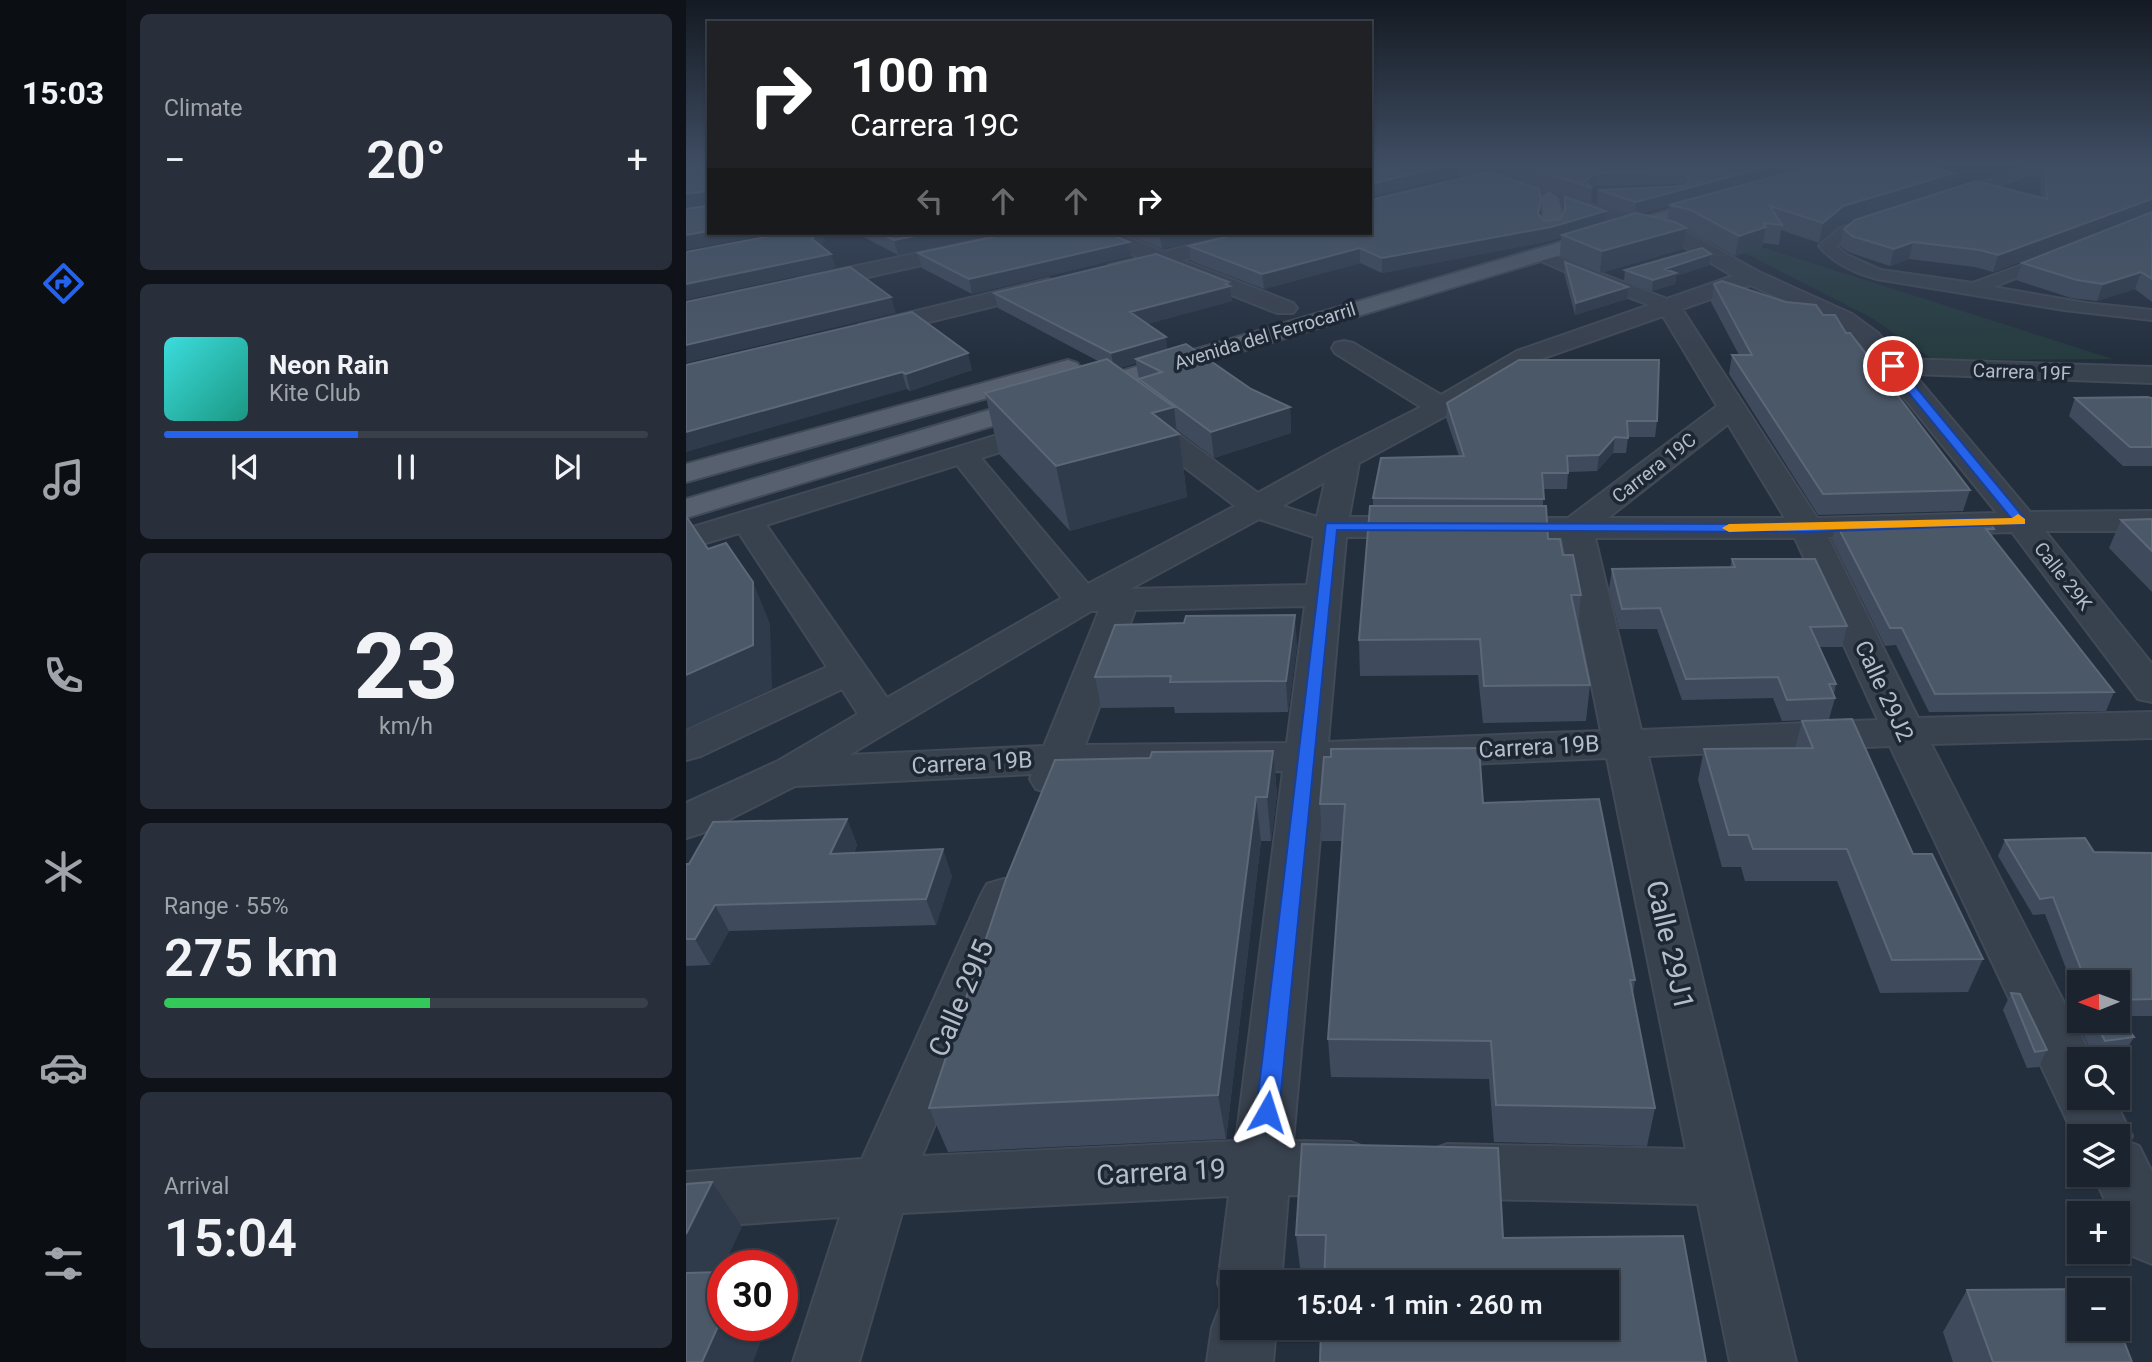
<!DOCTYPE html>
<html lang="en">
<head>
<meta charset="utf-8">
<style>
  body { margin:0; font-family:Roboto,sans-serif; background:#282f3a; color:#f1f3f6; height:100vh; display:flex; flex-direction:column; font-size:26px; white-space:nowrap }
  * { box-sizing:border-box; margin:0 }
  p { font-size:23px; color:#a0a4aa }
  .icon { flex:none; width:38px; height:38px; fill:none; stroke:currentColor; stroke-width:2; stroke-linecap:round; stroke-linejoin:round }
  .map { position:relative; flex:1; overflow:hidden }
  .side { display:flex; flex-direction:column; gap:14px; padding:14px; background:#0f1319; width:560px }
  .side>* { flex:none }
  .banner { position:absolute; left:21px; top:21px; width:665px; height:214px; border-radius:0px; box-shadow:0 2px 5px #0004,0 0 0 2px #39404a; background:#202124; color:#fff; overflow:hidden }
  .needle { width:46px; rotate:269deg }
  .tools { position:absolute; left:1381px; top:970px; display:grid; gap:14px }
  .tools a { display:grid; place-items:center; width:63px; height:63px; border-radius:0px; background:#1b232e; box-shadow:0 2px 5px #0004,0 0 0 2px #39404a; font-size:35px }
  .speed { position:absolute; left:21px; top:1250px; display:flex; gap:14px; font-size:35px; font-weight:700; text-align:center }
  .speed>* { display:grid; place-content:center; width:91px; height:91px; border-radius:50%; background:#1b232e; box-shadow:0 2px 5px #0004,0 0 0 2px #39404a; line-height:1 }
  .speed .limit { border:10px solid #d22; background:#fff; color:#111 }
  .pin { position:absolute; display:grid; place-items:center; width:60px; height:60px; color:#fff; margin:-30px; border:4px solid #fff; border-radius:50%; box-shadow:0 2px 7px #0007 }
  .me { position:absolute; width:77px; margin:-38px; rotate:6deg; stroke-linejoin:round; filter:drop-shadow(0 0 5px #0008) }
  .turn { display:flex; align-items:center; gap:24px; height:147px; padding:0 28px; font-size:32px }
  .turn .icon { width:91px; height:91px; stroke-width:2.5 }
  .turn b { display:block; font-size:49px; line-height:60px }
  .lanes { display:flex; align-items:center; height:66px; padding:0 28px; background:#0003; justify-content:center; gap:35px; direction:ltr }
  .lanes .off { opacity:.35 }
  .big { font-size:52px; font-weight:600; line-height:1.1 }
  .side .widget { flex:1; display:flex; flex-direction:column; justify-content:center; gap:10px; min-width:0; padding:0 24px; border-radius:10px; background:#282f3a }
  .side .dial { align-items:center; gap:0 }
  .dial b { font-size:91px; line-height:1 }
  .song { display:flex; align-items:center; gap:21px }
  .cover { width:84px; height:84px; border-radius:10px; background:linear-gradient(135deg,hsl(180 70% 55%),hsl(170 70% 35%)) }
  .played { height:7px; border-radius:4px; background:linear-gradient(90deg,#2563eb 40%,#39404a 40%) }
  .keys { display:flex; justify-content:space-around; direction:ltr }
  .heat { display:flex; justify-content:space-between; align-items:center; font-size:38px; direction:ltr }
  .charge { height:10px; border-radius:5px; background:linear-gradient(90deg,#34c759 55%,#39404a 0) }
  .trip { position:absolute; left:534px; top:1270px; width:399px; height:70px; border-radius:0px; background:#1b232e; box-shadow:0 2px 5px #0004,0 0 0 2px #39404a; font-weight:600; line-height:70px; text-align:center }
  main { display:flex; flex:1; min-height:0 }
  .menu { display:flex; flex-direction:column; width:126px; justify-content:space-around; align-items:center; background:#0b0e12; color:#a0a4aa }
  .menu .icon { width:49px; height:49px }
  .menu .selected { color:#2563eb }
  .menu b { font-size:32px; color:#f1f3f6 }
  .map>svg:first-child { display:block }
  .green { fill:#263c3f }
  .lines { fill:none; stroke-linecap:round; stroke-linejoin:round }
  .lane-casing { stroke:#414a57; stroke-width:4 }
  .street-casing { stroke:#414a57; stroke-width:4 }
  .primary-casing { stroke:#414a57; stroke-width:4 }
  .lane { fill:#38414e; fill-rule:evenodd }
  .street { fill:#38414e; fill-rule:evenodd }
  .primary { fill:#56606e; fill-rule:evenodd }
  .wall { fill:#3f4b5c; fill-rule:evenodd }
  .shaded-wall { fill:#2f3b4b }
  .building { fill:#4b5868; stroke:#5c6777; stroke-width:2 }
  .route { fill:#2563eb; stroke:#184099; stroke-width:2 }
  .slow { fill:#f59e0b }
  .labels { text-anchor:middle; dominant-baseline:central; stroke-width:7; stroke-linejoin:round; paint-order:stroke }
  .far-street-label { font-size:19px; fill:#b4bcc9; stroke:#1d2633 }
  .street-label { font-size:23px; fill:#b4bcc9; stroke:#1d2633 }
  .near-street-label { font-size:28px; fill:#b4bcc9; stroke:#1d2633 }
</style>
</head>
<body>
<main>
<nav class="menu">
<b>15:03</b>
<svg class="icon selected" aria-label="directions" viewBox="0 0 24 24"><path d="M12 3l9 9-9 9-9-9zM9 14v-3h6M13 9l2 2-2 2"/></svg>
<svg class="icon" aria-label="music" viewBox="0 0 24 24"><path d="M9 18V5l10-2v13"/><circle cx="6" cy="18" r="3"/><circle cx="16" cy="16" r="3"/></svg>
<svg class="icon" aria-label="phone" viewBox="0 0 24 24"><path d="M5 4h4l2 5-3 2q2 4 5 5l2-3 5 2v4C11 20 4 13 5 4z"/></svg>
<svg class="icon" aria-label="climate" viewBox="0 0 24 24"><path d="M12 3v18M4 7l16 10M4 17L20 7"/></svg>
<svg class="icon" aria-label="car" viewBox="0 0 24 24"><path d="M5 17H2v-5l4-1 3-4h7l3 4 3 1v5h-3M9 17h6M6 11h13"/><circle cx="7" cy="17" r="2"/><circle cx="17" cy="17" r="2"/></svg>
<svg class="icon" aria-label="filters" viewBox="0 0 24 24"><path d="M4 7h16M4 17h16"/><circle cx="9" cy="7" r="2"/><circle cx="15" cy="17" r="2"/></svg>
</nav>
<section class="side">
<div class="widget"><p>Climate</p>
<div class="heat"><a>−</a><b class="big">20°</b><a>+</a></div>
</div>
<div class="widget">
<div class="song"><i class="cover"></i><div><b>Neon Rain</b><p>Kite Club</p></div></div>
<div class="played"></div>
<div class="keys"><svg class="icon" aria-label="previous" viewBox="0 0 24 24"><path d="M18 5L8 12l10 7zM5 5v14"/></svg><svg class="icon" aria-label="pause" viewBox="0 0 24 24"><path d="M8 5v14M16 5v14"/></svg><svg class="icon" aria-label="next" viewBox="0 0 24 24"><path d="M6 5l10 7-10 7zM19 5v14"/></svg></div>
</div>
<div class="widget dial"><b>23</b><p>km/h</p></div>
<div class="widget"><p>Range · 55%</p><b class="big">275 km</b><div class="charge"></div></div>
<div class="widget"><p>Arrival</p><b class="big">15:04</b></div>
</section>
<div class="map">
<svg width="1466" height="1362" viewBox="0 0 1466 1362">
  <rect width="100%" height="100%" fill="#242f3e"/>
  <!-- green -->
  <path class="green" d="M1000,223L1427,359L1247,360L1186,318Z"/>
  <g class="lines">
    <!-- lane casing -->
    <g class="lane-casing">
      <path id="lane" d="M1350,166H1370L1273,198L1268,199L1261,195L1263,192Z
        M1193,216L1198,217L1200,220L1198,223L1164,234L1150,246L1161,255L1195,270L1287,283L1366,254L1374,259L1371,262L1307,287L1400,303L1466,310V320L1378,310L1191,279C1169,273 1148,264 1133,246L1154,228Z
        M851,249L989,302L991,306L983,311L977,310L907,284L846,257L843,254L846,251Z"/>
    </g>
    <!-- street casing -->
    <g class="street-casing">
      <path id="street" d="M761,166H788L953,220L1001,232L1073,272L1166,314L1192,333L1214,359L1466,367V383L1228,374L1344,512L1466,511V531H1359L1466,664V702L1452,699L1326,532L1142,537L1232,718L1466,712V738L1245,744L1407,1059H1393V1097H1427L1446,1136L1443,1142L1453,1146L1466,1172V1264L1444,1255L1432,1227V1213H1425L1407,1174H1432V1136H1393V1146L1204,746L962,756L1110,1362H1044L1012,1204L761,1198L740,1190L732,1171L740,1152L761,1144L1000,1149L921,758L640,770L607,1141L665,1142L686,1150L694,1169L686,1188L665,1196L602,1195L595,1283H546V1328H590L587,1362H521L526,1328L535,1305L540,1303L532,1283L543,1196L216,1213L173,1362H107L154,1217L0,1228V1172L176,1159L294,897L301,884L318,879L335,884L342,897L236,1156L550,1141L597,771L389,773L380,789L365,793L350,789L344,779L346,774L109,786L16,833L0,838V803L92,761L172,714L156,689L15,756L0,760V730L141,667L53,533L0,549V529L361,420L371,422L375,428L371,434L295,458L402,584L549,506L445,426L441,420L445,414L455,412L465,414L572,493L650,450L735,407L649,353L646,348L649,343L658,341L667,343L755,395L831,351L1047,276L987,240L940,229L764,170ZM1064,285L1150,324L1174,343L1311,513L1131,518L996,309ZM977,316L1031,406L882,518H810L799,521L794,528L799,535L810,538H876L915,731L642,742L660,537H736L747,534L752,527L747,520L736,517H663L673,463L765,413L849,361ZM1042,424L1099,518H922ZM271,465L376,598L201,698L80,525ZM639,482L631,517L596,506ZM573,519L628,537L621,585L444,589ZM909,538H1109L1192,720L955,730ZM619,606L601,743L399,745L449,610ZM405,611H413L358,746L163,755Z
        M326,233H363L360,237L353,239L119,291L111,289L108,284L111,279L119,277Z
        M406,233H432L477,252L556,233H590L587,237L496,260L607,303L611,308L607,313H591L473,266L431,277L423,275L420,270L423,265L454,258L409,237Z
        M362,279L370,281L373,286L370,291L182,337L173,335L170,330L173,325Z"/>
    </g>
    <!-- primary casing -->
    <g class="primary-casing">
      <path id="primary" d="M863,191L872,197C876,209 879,221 871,232H857L854,228L857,213L854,197Z
        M1031,196L1041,202L1038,206L0,518V499Z
        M382,360L391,363L395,368L391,373L0,482V464Z"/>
    </g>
    <!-- lane -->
    <use href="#lane" class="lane"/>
    <!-- street -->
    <use href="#street" class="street"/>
    <!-- primary -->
    <use href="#primary" class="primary"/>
  </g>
  <!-- wall -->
  <path class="wall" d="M797,166H1241L1263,190L1355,197L1354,178L1357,166H1466V302L1449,289L1411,301L1385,298L1330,280L1336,263L1427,227L1307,272L1289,267L1223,259L1204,266L1162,252L1154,246L1158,229L1168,221L1153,226L1133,243L1095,230L1093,245L1077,243L1076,247L1049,256L1000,229L997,249L914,273L874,256L875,237L864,241L696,273L674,263L578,289L505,261L503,246L854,216L858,221L919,222L945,215L911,204L912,190L994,187L991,184L909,186L906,188L905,202ZM983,206L981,220L955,214Z
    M170,233H315L212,255Z
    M438,233H546L476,249Z
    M232,253L445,256L286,294L236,268Z
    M1025,254L1023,265L990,276L989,284L966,291L938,281L939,270Z
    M879,262L942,287L941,299L889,315L878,273Z
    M543,282L546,301L461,324L481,349L604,407L605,433L528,458L491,430V433L493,434L501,497L384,531L313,454L299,393L412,361L312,308L308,293ZM450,363L453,379V382L434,368Z
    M1028,284L1137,315L1160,333L1284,490L1277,511L1132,515L1043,374L1046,355H1053L1025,302Z
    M0,365L286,370L224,391L221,389Z
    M1389,398H1466V466H1437L1383,416Z
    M761,403L971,421L969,437H942L940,453H927L911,471L882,472L881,489H857V506L862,539L877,555L895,595L892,628L904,685L900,721L797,723L792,675L674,676L673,640L687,506V498L773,456L760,418Z
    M1466,519V592L1423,548L1435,520Z
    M1150,523L1308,529L1306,537L1428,692L1420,711L1243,712L1210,645L1199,646L1146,540Z
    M1046,559L1161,626L1156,647H1133L1150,684L1148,694L1149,698L1143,719L1096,721L1087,698L996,700L971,629H933L923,589L926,569L1044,568Z
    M498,623L611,645L602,712L489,713L488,707L415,708L409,677Z
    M1116,721L1227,854L1297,959L1282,992L1194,993L1151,881H1059L1055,867H1036L1012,780L1018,749L1109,748Z
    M587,751L591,794L585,841H575L540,1139L262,1152L243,1108L464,758Z
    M797,803L949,980L947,994L969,1108L961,1146L808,1142L803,1079L645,1077L642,1039L656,841H636L634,804Z
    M161,819L171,845L168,853L266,876L250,925L43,931L24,965L0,966V864H3Z
    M1319,840L1408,852L1466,853V1016H1432L1448,1037L1438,1054L1409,1058L1387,1014L1393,1002L1359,914L1347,915L1312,856ZM1393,982H1432V1020H1393Z
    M1325,993L1361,1050L1353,1067L1341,1068L1317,1010Z
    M616,1144L812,1148L817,1238L997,1236L1020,1362H634L635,1328H920V1283H616L610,1235Z
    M1281,1290L1446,1362H1267L1257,1332Z"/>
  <!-- shaded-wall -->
  <path class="shaded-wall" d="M760,166H773V176L684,197V184Z
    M1084,166H1128L983,205V206L949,216L950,202Z
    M910,173L909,186L906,188L899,181Z
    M1268,173L1263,191L1153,226L1133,243L1137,223L1157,206Z
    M20,191L23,204L0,208V194Z
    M1466,199V212L1307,272L1312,255Z
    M920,211L919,225L876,235L875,237L864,241L696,273V258Z
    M1080,227L1076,247L1049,256L1053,236Z
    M1000,228L997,249L914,273L916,251Z
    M23,231V233H91L0,250V235Z
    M130,233H136L139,240L130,254L126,239Z
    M245,233H315L212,255L208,240Z
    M484,233H546L476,249L474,235Z
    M443,242L445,256L286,294L283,279Z
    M1227,242L1223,259L1204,266L1208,249Z
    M674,248V263L578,289L576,274Z
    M145,254L150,268L0,300V284Z
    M1025,254L1023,265L990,276L989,284L966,291L967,280L979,269Z
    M1455,272L1449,289L1411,301L1417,284Z
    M543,282L546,301L446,328L444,312Z
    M942,287L941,299L889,315L890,303Z
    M205,297L210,313L0,363V345Z
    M480,337L482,354L450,359V363L428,370L425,353Z
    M282,353L286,370L224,391L220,374Z
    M216,372L221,389L0,452V432Z
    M488,407L491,434H493L501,497L384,531L370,466L466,413Z
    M604,407L605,433L528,458L525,432Z
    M929,437L927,453L911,471L913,455Z
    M67,582L84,624L86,689L0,729V675Z
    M609,615L611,645L602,712L600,681Z
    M587,751L591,794L585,841L581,797Z
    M570,797L575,841L540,1139L532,1095Z
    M161,819L171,845L155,880L144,854Z
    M257,849L266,876L250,925L240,899Z
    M29,905L43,931L24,965L9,939Z
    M26,1182L56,1227L38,1265H37V1268L15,1316L0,1297V1234Z
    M37,1315V1325H81L67,1362H16Z"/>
  <!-- building -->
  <path class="building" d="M7,166H23V231L0,235V209L20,206V191L0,194V167Z
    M684,166H760L684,184Z
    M837,166H1084L950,202L912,190L1000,186L1004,179L993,171L910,173L899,181L906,188Z
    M1127,166H1241L1268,173L1157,206L1137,223L1084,206L1096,225L1077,223L1080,227L1053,236L1005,210L983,205Z
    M1359,166H1466V199L1312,255L1294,250L1227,242L1208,249L1166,236L1158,229L1169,220L1290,181L1361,199Z
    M802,172L853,189L855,199L852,214L858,221L874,219L879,210V197L920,211L865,227L696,258L674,248L576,274L503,246L557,233H684V200Z
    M1466,212V279L1455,272L1417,284L1391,280L1336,263Z
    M950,213L989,222L1000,228L916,251L876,235Z
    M101,233H130L126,239L145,254L0,284V252Z
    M193,233H245L208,240Z
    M326,233H422L443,242L283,279L232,253Z
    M469,233H484L474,235Z
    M1016,248L1025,254L979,269L990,273L967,280L939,270Z
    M470,254L543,282L539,284L544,286L444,312L480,337L425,353L308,293Z
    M879,262L942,287L890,303Z
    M164,267L205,297L0,345V302Z
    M1036,281L1100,302L1130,305L1137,315H1149L1160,333H1164L1284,490L1137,494L1046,355H1066L1028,284Z
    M226,312L282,353L220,374L216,372L0,432V365Z
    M500,344L565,389L604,407L525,432L453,379L476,372L450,359Z
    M421,359L488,407L466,413L493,434L370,466L299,393Z
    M833,360H973L971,421H941L942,438L929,437L913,455L881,456L882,473H856L858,499L687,498L695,458L778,456L761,403Z
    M1461,397L1466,398V447H1444L1389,398Z
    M684,506H860L862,539H874L877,555H887L895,595H885L904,685L798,686L794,639L673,640Z
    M0,516L22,549L40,543L67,582V645L0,675Z
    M1301,519L1308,529H1300L1428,692L1249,694L1216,628H1204L1150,523Z
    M1466,519V551L1435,520Z
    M1046,559H1129L1161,626L1124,627L1150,684H1143L1149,698L1101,700L1092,677L1000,679L974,608L936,609L926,569L1049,567Z
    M609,615L600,681L484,682L485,676L409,677L429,625L498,623L500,616Z
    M1166,719L1227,854H1246L1297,959L1206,960L1161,849H1067L1062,835H1043L1018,749L1127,748L1116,721Z
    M793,748L797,803L913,799L949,980H944L969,1108L810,1105L805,1041L642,1039L659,804H634L638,757H645V749Z
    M587,751L581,797H570L532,1095L243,1108L320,879L369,760L464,758L466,752Z
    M161,819L144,854L257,849L240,899L29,905L9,939H0V864H3L27,822Z
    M1399,838L1408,852L1466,853V999L1432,1000V982H1400L1367,897L1354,899L1319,840Z
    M1325,993L1334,994L1361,1050L1349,1052Z
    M1432,1016L1448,1037L1419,1041L1408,1020H1432Z
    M616,1144L812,1148L817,1238L997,1236L1020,1362H634L635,1328H920V1283H638L640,1235H610Z
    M26,1182L0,1234V1184Z
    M37,1272V1315L16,1362H0V1273Z
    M1417,1289L1393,1290V1328H1432V1326L1446,1362H1307L1281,1290Z"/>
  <!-- sky -->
  <linearGradient id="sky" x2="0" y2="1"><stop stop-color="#141a22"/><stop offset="0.46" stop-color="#3f4d63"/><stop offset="1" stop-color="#3f4d63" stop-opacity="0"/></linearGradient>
  <rect width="1466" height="357" fill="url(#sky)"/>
  <!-- route -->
  <path class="route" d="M1203,364H1211L1339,519V524L1121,532L651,530L593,1112L590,1120L581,1123L573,1120L570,1112L640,523L1121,524L1325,518L1203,369Z"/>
  <!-- slow -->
  <path class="slow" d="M1332,514L1339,519V524L1043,532L1036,528L1043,524L1326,518Z"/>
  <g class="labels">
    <!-- far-street labels -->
    <g class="far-street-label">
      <text transform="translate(579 336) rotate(-17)">Avenida del Ferrocarril</text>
      <text transform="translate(1336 372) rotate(2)">Carrera 19F</text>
      <text transform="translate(968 468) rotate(-38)">Carrera 19C</text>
      <text transform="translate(1377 576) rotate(52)">Calle 29K</text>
    </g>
    <!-- street labels -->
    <g class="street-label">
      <text transform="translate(1198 691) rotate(65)">Calle 29J2</text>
      <text transform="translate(853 747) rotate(-3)">Carrera 19B</text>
      <text transform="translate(286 763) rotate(-3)">Carrera 19B</text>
    </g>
    <!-- near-street labels -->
    <g class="near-street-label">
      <text transform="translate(984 945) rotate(77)">Calle 29J1</text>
      <text transform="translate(275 998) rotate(-67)">Calle 29I5</text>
      <text transform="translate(475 1172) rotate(-3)">Carrera 19</text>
    </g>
  </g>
</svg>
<div class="tools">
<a><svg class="needle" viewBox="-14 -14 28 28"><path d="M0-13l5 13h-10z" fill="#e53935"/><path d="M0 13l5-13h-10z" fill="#a0a4aa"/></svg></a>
<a><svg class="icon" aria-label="search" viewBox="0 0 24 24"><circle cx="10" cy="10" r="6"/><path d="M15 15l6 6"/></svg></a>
<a><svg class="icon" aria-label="layers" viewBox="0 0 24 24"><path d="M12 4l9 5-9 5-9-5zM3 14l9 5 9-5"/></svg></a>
<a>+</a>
<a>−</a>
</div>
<div class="speed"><div class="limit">30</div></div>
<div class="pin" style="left:1207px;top:366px;background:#d93025"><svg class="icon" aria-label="arrive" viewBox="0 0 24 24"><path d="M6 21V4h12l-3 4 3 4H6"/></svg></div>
<svg class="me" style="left:581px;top:1112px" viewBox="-20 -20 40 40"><path d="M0-17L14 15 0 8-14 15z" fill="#2563eb" stroke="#fff" stroke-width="4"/></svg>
<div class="trip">15:04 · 1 min · 260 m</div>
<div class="banner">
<div class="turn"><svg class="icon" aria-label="right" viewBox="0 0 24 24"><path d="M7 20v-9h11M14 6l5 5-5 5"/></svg><div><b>100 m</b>Carrera 19C</div></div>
<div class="lanes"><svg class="icon off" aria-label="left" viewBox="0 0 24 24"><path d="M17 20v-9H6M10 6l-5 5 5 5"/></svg><svg class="icon off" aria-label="ahead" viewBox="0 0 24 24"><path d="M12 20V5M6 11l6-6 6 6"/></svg><svg class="icon off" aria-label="ahead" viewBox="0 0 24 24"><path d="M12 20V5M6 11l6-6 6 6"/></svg><svg class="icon" aria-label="right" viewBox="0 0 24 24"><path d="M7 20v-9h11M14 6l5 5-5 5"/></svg></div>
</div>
</div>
</main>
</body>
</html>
